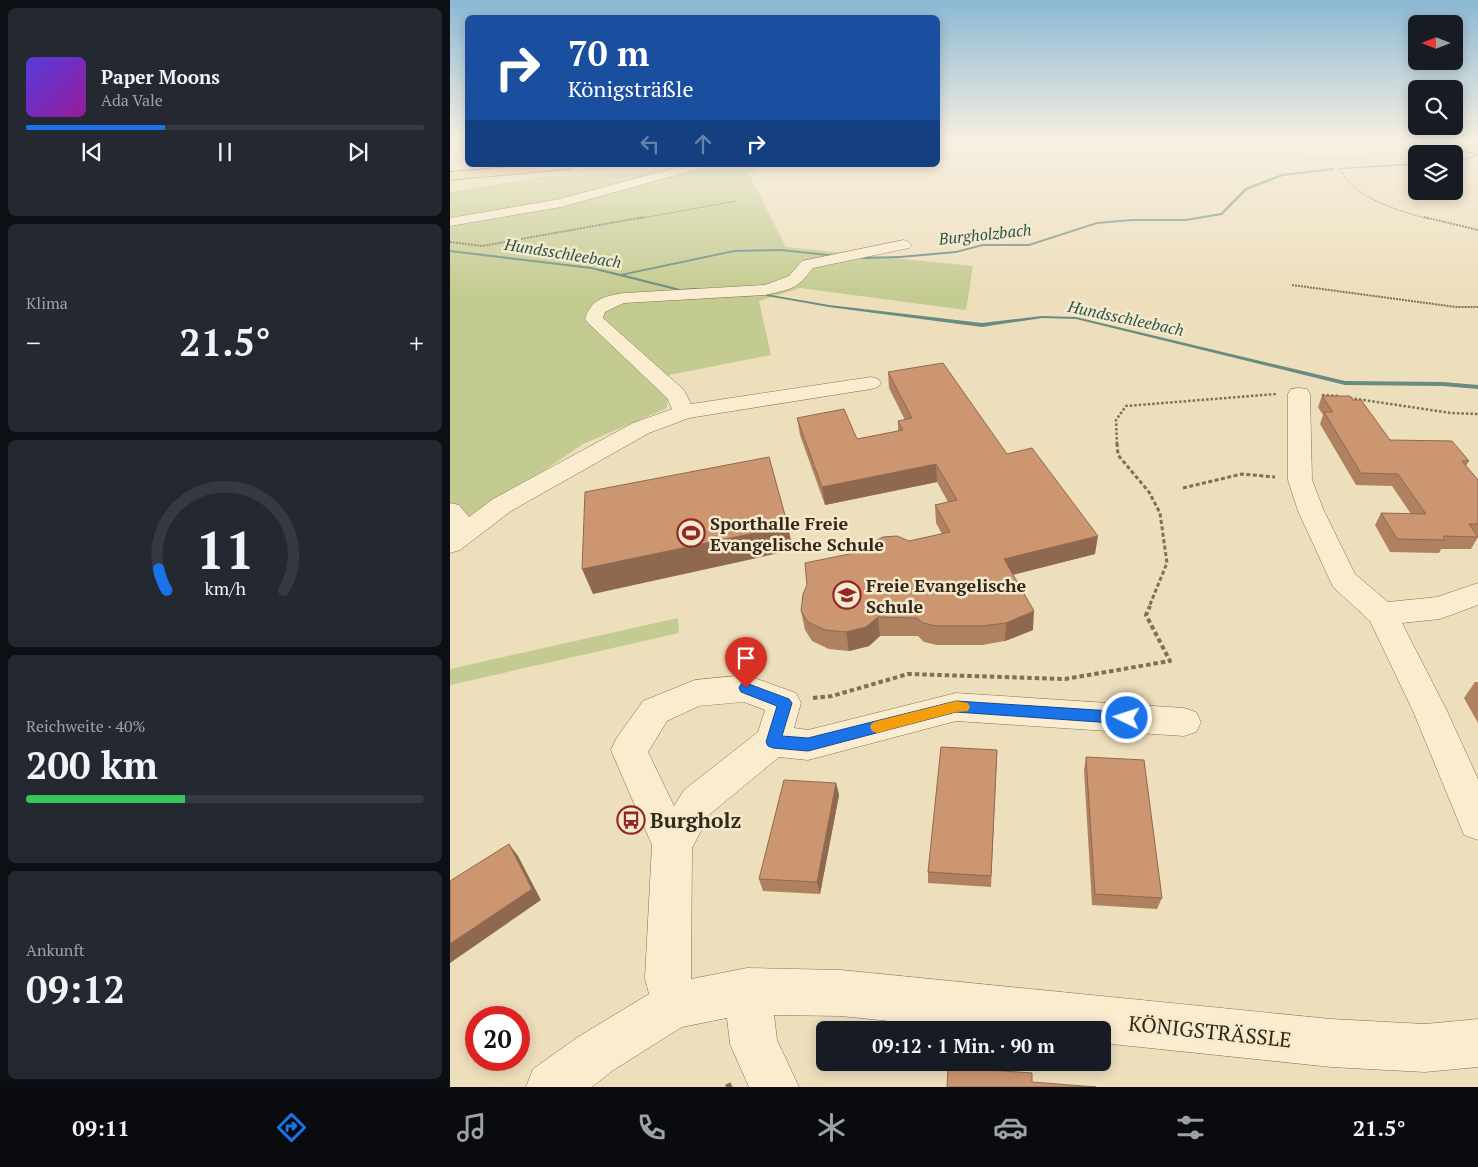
<!DOCTYPE html>
<html lang="de">
<head>
<meta charset="utf-8">
<style>
  body { margin:0; font-family:"PT Serif",serif; background:#242831; color:#f1f3f6; height:100vh; display:flex; flex-direction:column; font-size:19px; white-space:nowrap }
  * { box-sizing:border-box; margin:0 }
  p { font-size:16px; color:#9ea1a6 }
  .icon { flex:none; width:28px; height:28px; fill:none; stroke:currentColor; stroke-width:2; stroke-linecap:round; stroke-linejoin:round }
  .map { position:relative; flex:1; overflow:hidden }
  .panel { display:flex; flex-direction:column; gap:8px; padding:8px; background:#0d0f14; width:450px }
  .panel>* { flex:none }
  .top-card { position:absolute; left:15px; top:15px; width:475px; height:152px; border-radius:8px; box-shadow:0 2px 12px #0003; background:#1a4fa0; color:#fff; overflow:hidden }
  .needle { width:32px; rotate:270deg }
  .controls { position:absolute; left:958px; top:15px; display:grid; gap:10px }
  .controls a { display:grid; place-items:center; width:55px; height:55px; border-radius:8px; background:#171b24; box-shadow:0 2px 12px #0003; font-size:25px }
  .speed { position:absolute; left:15px; top:1006px; display:flex; gap:10px; font-size:25px; font-weight:700; text-align:center }
  .speed>* { display:grid; place-content:center; width:65px; height:65px; border-radius:50%; background:#171b24; box-shadow:0 2px 12px #0003; line-height:1 }
  .speed .limit { border:8px solid #d22; background:#fff; color:#111 }
  .pin { position:absolute; display:grid; place-items:center; width:42px; height:42px; color:#fff; margin:-51px -21px; border-radius:50% 50% 50% 0; rotate:-45deg; box-shadow:0 0 5px #0007 }
  .pin .icon { rotate:45deg }
  .me { position:absolute; width:55px; margin:-28px; rotate:274deg; stroke-linejoin:round; filter:drop-shadow(0 0 4px #0008) }
  .turn { display:flex; align-items:center; gap:18px; height:105px; padding:0 20px; font-size:22px }
  .turn .icon { width:65px; height:65px; stroke-width:2.5 }
  .turn b { display:block; font-size:35px; line-height:42px }
  .lanes { display:flex; align-items:center; height:48px; padding:0 20px; background:#0003; justify-content:center; gap:25px; direction:ltr }
  .lanes .off { opacity:.35 }
  .big { font-size:38px; font-weight:600; line-height:1.1 }
  .panel .tile { flex:1; display:flex; flex-direction:column; justify-content:center; gap:8px; min-width:0; padding:0 18px; border-radius:8px; background:#242831 }
  .panel .dial { align-items:center; gap:0 }
  .dial svg { height:130px; overflow:visible; fill:none; stroke:#363941; stroke-width:7; stroke-linecap:round; text-anchor:middle }
  .dial text { fill:#f1f3f6; stroke:none }
  .song { display:flex; align-items:center; gap:15px }
  .cover { width:60px; height:60px; border-radius:8px; background:linear-gradient(135deg,hsl(250 70% 55%),hsl(300 70% 35%)) }
  .played { height:5px; border-radius:2px; background:linear-gradient(90deg,#1a73e8 35%,#363941 35%) }
  .keys { display:flex; justify-content:space-around; direction:ltr }
  .heat { display:flex; justify-content:space-between; align-items:center; font-size:28px; direction:ltr }
  .charge { height:8px; border-radius:4px; background:linear-gradient(90deg,#34c759 40%,#363941 0) }
  .trip { position:absolute; left:366px; top:1021px; width:295px; height:50px; border-radius:8px; background:#171b24; box-shadow:0 2px 12px #0003; font-weight:600; line-height:50px; text-align:center }
  .dock { display:flex; height:80px; justify-content:space-around; align-items:center; background:#090b0e; color:#9ea1a6 }
  .dock .icon { width:35px; height:35px }
  .dock .current { color:#1a73e8 }
  .dock b { font-size:22px; color:#f1f3f6 }
  main { display:flex; flex:1; min-height:0 }
  .map>svg:first-child { display:block }
  .green { fill:#c4cb90 }
  .lines { fill:none; stroke-linecap:round; stroke-linejoin:round }
  .stream { fill:#688b82; fill-rule:evenodd }
  .major-tunnel { stroke:#c8b99c; stroke-width:12; stroke-dasharray:12 6; stroke-linecap:butt }
  .minor-casing { stroke:#846e56; stroke-width:1 }
  .major-casing { stroke:#523c2b; stroke-width:1 }
  .path-far5 { stroke:#846e56; stroke-width:1; stroke-dasharray:2 1; stroke-linecap:butt }
  .path-far4 { stroke:#846e56; stroke-width:2; stroke-dasharray:2 1; stroke-linecap:butt }
  .path-far3 { stroke:#846e56; stroke-width:2.5; stroke-dasharray:2.5 2; stroke-linecap:butt }
  .path-far2 { stroke:#846e56; stroke-width:3; stroke-dasharray:4 2.5; stroke-linecap:butt }
  .path-far1 { stroke:#846e56; stroke-width:4; stroke-dasharray:4.5 3; stroke-linecap:butt }
  .path { stroke:#846e56; stroke-width:5; stroke-dasharray:6 4; stroke-linecap:butt }
  .minor { fill:#f9eccf; fill-rule:evenodd }
  .major { fill:#f2d492; fill-rule:evenodd }
  .wall { fill:#af8161 }
  .shaded-wall { fill:#8f694f }
  .building { fill:#cc9671; stroke:#8f694f }
  .route { fill:#1a73e8; stroke:#114b97 }
  .slow { fill:#f59e0b }
  .labels { text-anchor:middle; dominant-baseline:central; stroke-width:5; stroke-linejoin:round; paint-order:stroke }
  .far-water-label { font-size:16px; font-style:italic; fill:#2a5451; stroke:#f5e9cb }
  .poi-label { font-size:18px; font-weight:bold; fill:#34271b; stroke:#f5e9cb; text-anchor:start }
  .near-poi-label { font-size:21px; font-weight:bold; fill:#34271b; stroke:#f5e9cb; text-anchor:start }
  .near-street-label { font-size:21px; fill:#34271b; stroke:#f5e9cb }
</style>
</head>
<body>
<main>
<section class="panel">
<div class="tile">
<div class="song"><i class="cover"></i><div><b>Paper Moons</b><p>Ada Vale</p></div></div>
<div class="played"></div>
<div class="keys"><svg class="icon" aria-label="previous" viewBox="0 0 24 24"><path d="M18 5L8 12l10 7zM5 5v14"/></svg><svg class="icon" aria-label="pause" viewBox="0 0 24 24"><path d="M8 5v14M16 5v14"/></svg><svg class="icon" aria-label="next" viewBox="0 0 24 24"><path d="M6 5l10 7-10 7zM19 5v14"/></svg></div>
</div>
<div class="tile"><p>Klima</p>
<div class="heat"><a>−</a><b class="big">21.5°</b><a>+</a></div>
</div>
<div class="tile dial"><svg viewBox="0 0 100 80">
<path d="M14 69A42 42 0 1 1 86 69"/>
<path d="M14 69A42 42 0 0 1 9 56" stroke="#1a73e8"/>
<text x="50" y="56" font-size="32" font-weight="700">11</text>
<text x="50" y="72" font-size="11">km/h</text>
</svg></div>
<div class="tile"><p>Reichweite · 40%</p><b class="big">200 km</b><div class="charge"></div></div>
<div class="tile"><p>Ankunft</p><b class="big">09:12</b></div>
</section>
<div class="map">
<svg width="1028" height="1087" viewBox="0 0 1028 1087">
  <rect width="100%" height="100%" fill="#eddebc"/>
  <!-- green -->
  <path class="green" d="M256,165H314L299,174L336,247L523,266L516,310L350,288L309,301L321,355L219,375L217,408L133,444L0,535V192L91,177L215,172Z
    M228,618L229,633L0,685V669Z"/>
  <g class="lines">
    <!-- stream -->
    <path class="stream" d="M1003,145H1005L1008,148L1028,154V156L1004,163V161L1025,155L1006,150Z
      M966,163V165L891,169L889,168Z
      M883,168L884,170L833,176L797,190L772,215L736,221H682L647,224L579,246H533L506,253L450,258L413,259L411,258L413,257L450,256L506,251L533,244H579L647,222L682,219H736L771,213L795,188L832,174Z
      M331,249L387,255L389,256L387,257L331,251L284,252L175,275L230,289L247,288L249,289L247,290L230,291L141,269L0,252V250L141,267L171,274L284,250Z
      M315,294L379,305L532,323L592,316L626,317L895,381L993,382L1028,385V389L993,386L895,385L626,319L592,318L532,327L379,307L317,296L315,295Z"/>
    <!-- major-tunnel -->
    <path class="major-tunnel" d="M976,141L1028,143"/>
    <!-- minor casing -->
    <g class="minor-casing">
      <path id="minor" d="M702,141L873,150L947,147L978,141H994C964,170 740,148 689,147C622,146 555,150 488,148V142Z
        M235,165H254L252,168L111,207L0,226V218L110,199Z
        M454,240L459,242L462,245L459,248L363,268C346,290 341,289 315,295L174,303L155,312L153,318L234,390L241,404L421,377L428,379L431,383L428,387L421,389L239,418L199,433L61,511L10,550L0,553V503L9,505L19,517L43,499L183,423L222,409L217,398L138,323L135,319C141,299 155,296 174,293L315,285L339,276L352,261Z
        M849,388L857,389L860,394L862,480L874,511L905,574L938,602L987,597L1028,583V605L990,619L952,623L997,711L1028,779V840L1014,835L963,711L920,621L883,587L848,511L838,480V394L841,389Z
        M296,675L346,693L351,703L344,728L358,730L506,693L734,708L746,712L751,722L746,732L734,736L506,721L358,760L329,757L260,814L242,848L241,979L297,968L391,970L881,1019L975,1024L1028,1019V1067L975,1072L881,1067L652,1043V1030H526L391,1016L324,1015L327,1040L349,1087H299L280,1044L277,1018L232,1027L162,1071L142,1087H76L83,1069L128,1037L199,994L195,978L202,845L161,750L166,739L193,701L245,680ZM294,702L315,710L308,732L234,790L224,806L198,752L217,721L249,706Z"/>
    </g>
    <!-- major casing -->
    <g class="major-casing">
      <path id="major" d="M80,165H126L120,169L0,180V172Z"/>
    </g>
    <!-- path-far5 -->
    <path class="path-far5" d="M1005,143L1028,147
      M889,169C894,175 898,182 904,187C925,204 953,212 979,219
      M187,219L286,201"/>
    <!-- path-far4 -->
    <path class="path-far4" d="M974,217L1028,230
      M0,242L32,246L194,217
      M842,285L1006,307H1028"/>
    <!-- path-far3 -->
    <path class="path-far3" d="M872,395L889,396
      M900,398L1001,413L1028,414
      M667,444L666,420L676,406L826,394"/>
    <!-- path-far2 -->
    <path class="path-far2" d="M667,443L668,455L699,492L710,513L717,563L699,607
      M733,488L792,474L825,477"/>
    <!-- path-far1 -->
    <path class="path-far1" d="M363,698L382,696L458,674L615,679L720,661L696,615L700,606"/>
    <!-- path -->
    <path class="path" d="M276,1087L283,1084"/>
    <!-- minor -->
    <use href="#minor" class="minor"/>
    <!-- major -->
    <use href="#major" class="major"/>
  </g>
  <!-- wall -->
  <path class="wall" d="M438,372L557,454L645,554L563,575L583,630L555,641L532,645H487L474,642L468,636H430L419,646L399,651L379,649L362,641L355,630L351,611L459,541L492,534L486,523L485,505L498,502L487,482L375,505L350,435L347,418L407,439L448,431V421L455,420L439,388Z
    M872,396L903,400L940,440L1019,461L1016,466L1028,480V537L1021,549H991L989,553L940,552L925,525L931,513L961,514L942,486L906,485L870,424L873,415L868,407Z
    M1025,682H1028V723L1014,698Z
    M547,750L541,887L478,883V872Z
    M636,757L712,898L707,909L642,905L634,770Z
    M386,783L389,795L370,894L313,891L309,879Z"/>
  <!-- shaded-wall -->
  <path class="shaded-wall" d="M486,464L487,482L375,505L372,487Z
    M338,526L343,550L143,594L132,569Z
    M648,536L645,554L553,577L554,559Z
    M584,611L583,630L555,641L556,623Z
    M428,617L430,636L419,646L399,651L396,632Z
    M386,783L389,795L370,894L367,882Z
    M59,844L68,856L91,900L0,963V944Z"/>
  <!-- building -->
  <path class="building" d="M493,363L557,454L582,448L648,536L554,559L584,611L556,623L532,626H486L473,623L467,618L428,617L416,627L396,632L375,630L358,622L351,611L353,594L357,585L355,563L419,550L427,540L433,537L447,536L459,541L500,532L485,505L507,500L486,464L372,487L347,418L394,409L407,439L453,430L448,421L462,418L438,372Z
    M872,396H900L903,400H911L940,440L1002,441L1019,461H1012L1028,480V524H1019L1028,537L993,536L995,540L947,539L931,513L976,514L948,474L911,473L874,412H883Z
    M319,457L338,526L132,569L135,492Z
    M491,747L547,750L541,876L478,872Z
    M636,757L694,760L712,898L645,894Z
    M334,780L386,783L367,882L309,879Z
    M59,844L82,889L0,944V881Z
    M498,1067L582,1073V1082L646,1087H497Z"/>
  <!-- sky -->
  <linearGradient id="sky" x2="0" y2="1"><stop stop-color="#8bb8d4"/><stop offset="0.48" stop-color="#f7f0e1"/><stop offset="1" stop-color="#f7f0e1" stop-opacity="0"/></linearGradient>
  <rect width="1028" height="293" fill="url(#sky)"/>
  <!-- route -->
  <path class="route" d="M296,683L339,699L342,703L332,736L358,738L506,701L677,712L682,714L684,718L682,723L677,724L506,712L358,751L323,748L318,746L316,742L327,706L291,692L289,688L291,684Z"/>
  <!-- slow -->
  <path class="slow" d="M506,701L518,703L520,707L518,711L506,712L427,733L422,731L420,727L422,723L427,721Z"/>
  <!-- icons -->
  <defs>
    <g id="stadium-ring" transform="scale(1.4375)"><circle r="9.5" fill="#f5e9cb" stroke="#932627" stroke-width="1.5"/><path d="M0-5a6.5 5 0 1 0 0 10a6.5 5 0 1 0 0-10ZM-3.5-1.8h7v3.6h-7Z" fill="#932627"/></g>
    <g id="school-ring" transform="scale(1.4375)"><circle r="9.5" fill="#f5e9cb" stroke="#932627" stroke-width="1.5"/><path d="M0-5L7-2L0 1L-7-2ZM-4 1L0 2.5L4 1V4Q0 6-4 4Z" fill="#932627"/></g>
    <g id="bus-ring" transform="scale(1.4375)"><circle r="9.5" fill="#f5e9cb" stroke="#932627" stroke-width="1.5"/><path d="M-5-6H5V4H4V6H2V4H-2V6H-4V4H-5ZM-3.5-4V0h7V-4ZM-3.5 1.2v1.5H-2V1.2ZM2 1.2v1.5H3.5V1.2Z" fill="#932627"/></g>
  </defs>
  <g fill-rule="evenodd">
    <use href="#stadium-ring" x="241" y="533"/>
    <use href="#school-ring" x="397" y="595"/>
    <use href="#bus-ring" x="181" y="820"/>
  </g>
  <g class="labels">
    <!-- far-water labels -->
    <g class="far-water-label">
      <text transform="translate(535 234) rotate(-6)">Burgholzbach</text>
      <text transform="translate(113 253) rotate(9)">Hundsschleebach</text>
      <text transform="translate(676 318) rotate(12)">Hundsschleebach</text>
    </g>
    <!-- poi labels -->
    <g class="poi-label">
      <text x="260" y="523">Sporthalle Freie<tspan x="260" dy="21">Evangelische Schule</tspan></text>
      <text x="416" y="585">Freie Evangelische<tspan x="416" dy="21">Schule</tspan></text>
    </g>
    <!-- near-poi labels -->
    <g class="near-poi-label">
      <text x="200" y="820">Burgholz</text>
    </g>
    <!-- near-street labels -->
    <g class="near-street-label">
      <text transform="translate(760 1031) rotate(6)">KÖNIGSTRÄSSLE</text>
    </g>
  </g>
</svg>
<div class="controls">
<a><svg class="needle" viewBox="-14 -14 28 28"><path d="M0-13l5 13h-10z" fill="#e53935"/><path d="M0 13l5-13h-10z" fill="#9ea1a6"/></svg></a>
<a><svg class="icon" aria-label="search" viewBox="0 0 24 24"><circle cx="10" cy="10" r="6"/><path d="M15 15l6 6"/></svg></a>
<a><svg class="icon" aria-label="layers" viewBox="0 0 24 24"><path d="M12 4l9 5-9 5-9-5zM3 14l9 5 9-5"/></svg></a>
</div>
<div class="speed"><div class="limit">20</div></div>
<div class="pin" style="left:296px;top:688px;background:#d93025"><svg class="icon" aria-label="arrive" viewBox="0 0 24 24"><path d="M6 21V4h12l-3 4 3 4H6"/></svg></div>
<svg class="me" style="left:677px;top:718px" viewBox="-20 -20 40 40"><circle r="17" fill="#1a73e8" stroke="#fff" stroke-width="3"/><path d="M0-11L8 9 0 5-8 9z" fill="#fff"/></svg>
<div class="trip">09:12 · 1 Min. · 90 m</div>
<div class="top-card">
<div class="turn"><svg class="icon" aria-label="right" viewBox="0 0 24 24"><path d="M7 20v-9h11M14 6l5 5-5 5"/></svg><div><b>70 m</b>Königsträßle</div></div>
<div class="lanes"><svg class="icon off" aria-label="left" viewBox="0 0 24 24"><path d="M17 20v-9H6M10 6l-5 5 5 5"/></svg><svg class="icon off" aria-label="ahead" viewBox="0 0 24 24"><path d="M12 20V5M6 11l6-6 6 6"/></svg><svg class="icon" aria-label="right" viewBox="0 0 24 24"><path d="M7 20v-9h11M14 6l5 5-5 5"/></svg></div>
</div>
</div>
</main>
<nav class="dock">
<b>09:11</b>
<svg class="icon current" aria-label="directions" viewBox="0 0 24 24"><path d="M12 3l9 9-9 9-9-9zM9 14v-3h6M13 9l2 2-2 2"/></svg>
<svg class="icon" aria-label="music" viewBox="0 0 24 24"><path d="M9 18V5l10-2v13"/><circle cx="6" cy="18" r="3"/><circle cx="16" cy="16" r="3"/></svg>
<svg class="icon" aria-label="phone" viewBox="0 0 24 24"><path d="M5 4h4l2 5-3 2q2 4 5 5l2-3 5 2v4C11 20 4 13 5 4z"/></svg>
<svg class="icon" aria-label="climate" viewBox="0 0 24 24"><path d="M12 3v18M4 7l16 10M4 17L20 7"/></svg>
<svg class="icon" aria-label="car" viewBox="0 0 24 24"><path d="M5 17H2v-5l4-1 3-4h7l3 4 3 1v5h-3M9 17h6M6 11h13"/><circle cx="7" cy="17" r="2"/><circle cx="17" cy="17" r="2"/></svg>
<svg class="icon" aria-label="filters" viewBox="0 0 24 24"><path d="M4 7h16M4 17h16"/><circle cx="9" cy="7" r="2"/><circle cx="15" cy="17" r="2"/></svg>
<b>21.5°</b>
</nav>
</body>
</html>
